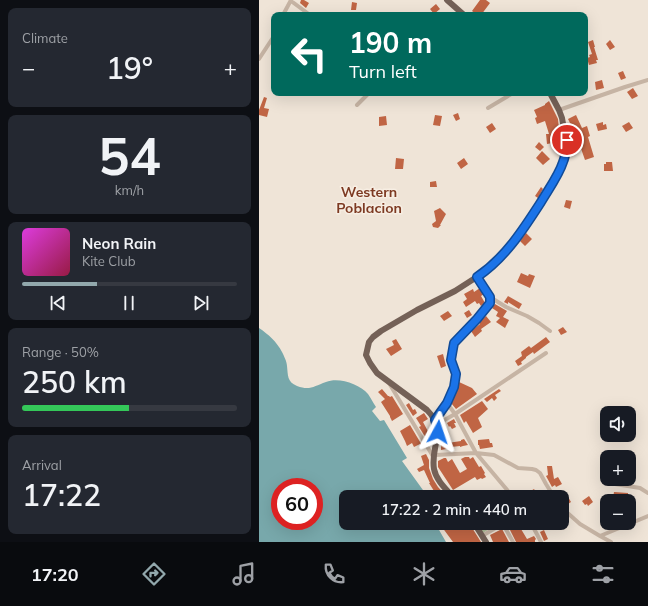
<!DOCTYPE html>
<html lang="en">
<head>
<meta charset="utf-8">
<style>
  body { margin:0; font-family:Mulish,sans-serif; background:#242831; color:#f1f3f6; height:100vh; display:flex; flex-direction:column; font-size:15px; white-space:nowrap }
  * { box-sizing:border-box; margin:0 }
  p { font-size:13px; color:#9ea1a6 }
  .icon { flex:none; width:22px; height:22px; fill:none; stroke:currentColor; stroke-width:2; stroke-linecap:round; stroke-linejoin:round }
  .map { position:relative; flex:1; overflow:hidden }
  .side { display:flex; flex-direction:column; gap:8px; padding:8px; background:#0d0f14; width:259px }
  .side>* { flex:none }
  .top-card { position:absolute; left:12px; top:12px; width:317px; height:84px; border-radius:8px; box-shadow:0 4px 16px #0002; background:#00695c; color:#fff; overflow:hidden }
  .fabs { position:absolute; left:341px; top:406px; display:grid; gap:8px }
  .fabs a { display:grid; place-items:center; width:36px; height:36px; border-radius:8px; background:#171b24; box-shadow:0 4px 16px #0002; font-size:20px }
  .speed { position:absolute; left:12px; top:478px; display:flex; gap:8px; font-size:20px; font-weight:700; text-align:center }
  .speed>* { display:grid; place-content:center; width:52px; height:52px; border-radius:50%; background:#171b24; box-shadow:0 4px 16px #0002; line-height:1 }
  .speed .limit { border:6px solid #d22; background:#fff; color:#111 }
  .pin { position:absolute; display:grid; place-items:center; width:34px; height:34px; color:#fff; margin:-17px; border:2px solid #fff; border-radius:50%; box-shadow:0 1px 4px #0007 }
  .me { position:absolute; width:44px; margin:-22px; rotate:5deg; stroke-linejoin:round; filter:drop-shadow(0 0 3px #0008) }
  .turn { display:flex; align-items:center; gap:14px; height:84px; padding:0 12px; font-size:18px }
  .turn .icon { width:52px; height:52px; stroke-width:2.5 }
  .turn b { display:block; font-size:28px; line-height:34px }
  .big { font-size:30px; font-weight:600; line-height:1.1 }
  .side .tile { flex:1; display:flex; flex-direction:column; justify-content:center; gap:6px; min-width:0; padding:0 14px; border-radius:8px; background:#242831 }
  .side .dial { align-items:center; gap:0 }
  .dial b { font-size:52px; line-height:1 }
  .song { display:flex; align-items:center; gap:12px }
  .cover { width:48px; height:48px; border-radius:6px; background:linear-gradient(135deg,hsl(300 70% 55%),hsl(340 70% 35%)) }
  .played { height:4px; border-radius:2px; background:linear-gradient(90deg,#92a8ac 35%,#363941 35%) }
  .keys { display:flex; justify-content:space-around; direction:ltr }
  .heat { display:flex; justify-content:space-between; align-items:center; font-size:22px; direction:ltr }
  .charge { height:6px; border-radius:3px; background:linear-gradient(90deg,#34c759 50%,#363941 0) }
  .trip { position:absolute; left:80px; top:490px; width:230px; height:40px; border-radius:8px; background:#171b24; box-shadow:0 4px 16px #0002; font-weight:600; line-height:40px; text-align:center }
  .dock { display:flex; height:64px; justify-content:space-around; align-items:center; background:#090b0e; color:#9ea1a6 }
  .dock .icon { width:28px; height:28px }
  .dock .selected { color:#92a8ac }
  .dock b { font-size:18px; color:#f1f3f6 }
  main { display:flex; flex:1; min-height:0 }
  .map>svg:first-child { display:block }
  .green { fill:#b0bd98 }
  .water { fill:#78a8ab; fill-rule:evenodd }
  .building { fill:#c06544 }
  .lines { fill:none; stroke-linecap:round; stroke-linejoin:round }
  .service { stroke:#c6b4a4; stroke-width:2 }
  .minor { stroke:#c6b4a4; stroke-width:4 }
  .primary { stroke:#746157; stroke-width:6 }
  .route-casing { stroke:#114b97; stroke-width:10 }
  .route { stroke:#1a73e8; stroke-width:7 }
  .labels { text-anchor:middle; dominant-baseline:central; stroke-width:3; stroke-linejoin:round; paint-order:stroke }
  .quarter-label { font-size:14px; font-weight:bold; fill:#7d3a22; stroke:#f7eee3 }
</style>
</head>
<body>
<main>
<section class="side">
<div class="tile"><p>Climate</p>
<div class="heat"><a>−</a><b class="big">19°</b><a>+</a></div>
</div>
<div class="tile dial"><b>54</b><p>km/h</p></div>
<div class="tile">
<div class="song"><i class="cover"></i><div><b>Neon Rain</b><p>Kite Club</p></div></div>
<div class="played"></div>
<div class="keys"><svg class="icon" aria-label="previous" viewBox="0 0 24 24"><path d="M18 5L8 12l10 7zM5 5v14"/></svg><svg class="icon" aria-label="pause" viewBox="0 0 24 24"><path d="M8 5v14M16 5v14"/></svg><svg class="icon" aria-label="next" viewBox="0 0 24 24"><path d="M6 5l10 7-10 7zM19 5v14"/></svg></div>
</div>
<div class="tile"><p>Range · 50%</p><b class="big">250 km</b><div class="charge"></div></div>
<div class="tile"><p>Arrival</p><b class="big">17:22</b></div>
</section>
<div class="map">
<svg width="389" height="542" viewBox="0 0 389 542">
  <rect width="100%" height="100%" fill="#efe4d7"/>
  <!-- green -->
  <path class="green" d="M218,523H237L238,524L224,533Z"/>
  <!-- water -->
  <path class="water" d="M0,328C9,334 18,342 23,352C25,356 28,362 28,366C29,375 28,382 38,386C51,391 55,386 67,382C80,377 100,384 109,394C112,398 114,403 117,407L113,411L121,421L125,420L148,458L143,461L169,497H87V523H176L187,542H0ZM21,487H55V521H21Z"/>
  <!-- building -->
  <path class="building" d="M42,0H45L50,3L47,8L41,3Z
    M221,0H227L231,3L222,15H218L213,11Z
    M93,2L98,3L97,10H92Z
    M177,4L181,9L175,14L171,9Z
    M334,40L336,47H335L339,60H337L338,63L330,65L328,58L331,57L330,55L333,54L329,42Z
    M351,40L356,47L351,50L347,44Z
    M364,71L367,78L362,80L359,73Z
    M343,80L345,88L337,90L336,82Z
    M374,88L379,96L373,99L368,92Z
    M5,97L8,98L5,108L10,109L8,117L0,115V110Z
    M290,101L299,119L300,129L297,130L299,142L288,144L287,134H290L286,121L278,124L276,118L278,117L275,110L286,105V104Z
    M199,113L201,119L197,121L194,115Z
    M176,115L183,116L181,126L174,125Z
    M317,115L323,128L328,126L331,136L329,137L335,157L326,160L319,140L318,141L314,132L315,131L309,119Z
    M127,116L128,125L120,126V117Z
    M344,122V125L347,124L348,129L339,131L337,124Z
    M370,122L374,128L367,132L363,126Z
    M233,123L237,129L231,133L227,127Z
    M280,142L285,147L281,151L276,147Z
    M283,151L291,159L284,165L277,158Z
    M137,158L145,159L144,169H136Z
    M205,158L209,164L202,169L198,163Z
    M347,162H353L354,171H345V164H347Z
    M177,181L178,187H171V182Z
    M282,187L284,189L279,198L276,196Z
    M307,200L313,201L311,209L305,207Z
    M181,208L187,214L181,225H182L179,228L174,227L173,224L177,221L175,211Z
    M267,233L273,239L266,246L261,241Z
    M262,273L269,276L270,274L276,276L271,288L258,282Z
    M221,288L225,294L222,296L226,303L222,306L220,303L218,304L216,301L207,307L204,302L208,299L205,294L214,289L215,292Z
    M249,296L263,304L260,309L249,302V304L245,302Z
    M236,304L248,311L244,317L250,320L246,328L237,322L241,318L237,316L239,312L233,308Z
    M210,310L213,315L208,318L205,313Z
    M189,311L193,316L185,321L181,316Z
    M227,316L232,322L222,329L223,331L216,337L212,331L221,324L220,322Z
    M304,327L308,332L302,335L299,330Z
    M287,337L291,342L275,354L274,352L267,357V358L262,362L263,364L259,366L256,361L263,356L262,352L270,346L272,348Z
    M137,339L143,349L132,356L127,349L135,345L133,341Z
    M184,354L187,366L182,368L178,356Z
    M200,382L213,388L218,394L197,409L192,403L198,388Z
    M123,389L129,396H130L131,397L133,396L144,414L133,421L131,417V416L122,402L126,399L119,392Z
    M240,389L242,391L236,395L238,398L235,401L233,398L228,402L225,399Z
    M223,401L229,409L219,418L223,427L214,433L207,421L205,423L201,415Z
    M150,403L154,410L156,409L158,413L154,416L147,405Z
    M165,413L169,419L164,422L173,439V442L170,443L160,427L162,426L157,418Z
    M195,419L197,423H195L197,427L193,429L191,426L190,427L188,423Z
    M151,425L164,447H163L161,444L155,447L153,443L148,446L146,441L141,431Z
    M205,439L209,445L204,446L201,447V446L192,447V448L182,450V444L202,441V440Z
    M230,439L231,443H233L234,447L221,449L220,445H219V440Z
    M167,454L170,460V468L174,479L179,487L188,497H177L174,493L175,491L170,483H171L165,470L160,472L158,469L165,465L162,456Z
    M206,457H210L211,459L214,457L220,467L222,466L226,473L225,474L227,477L223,479L222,478L218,480L216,477L194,490L179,467V461L185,458H187L189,462L193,459L201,473L208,469L202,459Z
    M288,466H293L295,479L299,477L303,484L297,487L296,485L293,487L287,476L289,475Z
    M275,489L280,497H273L270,492Z
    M355,492L369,493V499L354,498Z
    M308,495L312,502L306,506L303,505V499Z
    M330,496L334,502L329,506L328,504L326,505L323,501Z
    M303,513L309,519L303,523Z
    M180,523H210L222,542H194Z
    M253,523H263L266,528L262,529L268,539L275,536L277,539L276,540V542H257L249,526Z
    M243,529L250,542H234L231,535Z
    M285,530L289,539L285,541L281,532Z"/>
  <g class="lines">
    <!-- service -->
    <path class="service" d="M237,497L248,491
      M283,497L290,492"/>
    <!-- minor -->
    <path class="minor" d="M32,1L51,15
      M24,15L32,0
      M0,59L15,36
      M98,105L110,93
      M229,108L254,93
      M300,110L366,87L389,80
      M218,277L231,297V303L218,319L195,343L192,360L197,374L195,387L188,403L196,414L287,353
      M231,297L247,307L268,316L280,323L291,331
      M130,383L175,458
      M176,420L188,403
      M177,422H182L196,414L217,453L254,497
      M176,455L217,453L235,455L259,468L273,469L277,470L281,473L287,484L295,497
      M356,484L381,488L389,493
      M303,508L321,524L341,536
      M272,523L282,542
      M244,524L254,542
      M223,536L245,523
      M352,542L341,536L389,516"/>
    <!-- primary -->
    <path class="primary" d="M188,0L205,15
      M194,497C187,489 177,480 175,469C171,445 189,431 168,410L118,373L111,363L107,355L110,342L114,337L122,331L158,310L196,291L224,273L248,250L263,231L291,187L304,162L307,153V141L303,118L300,110L291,93
      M215,523L227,542"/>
  </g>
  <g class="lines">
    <!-- route casing -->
    <g class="route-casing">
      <path id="route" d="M179,432L178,427L176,420L188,403L195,387L197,374L192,360L195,343L218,319L231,303V297L218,277C246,258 264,230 282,202C289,190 300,175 304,162C307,155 307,148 308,140"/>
    </g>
    <!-- route -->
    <use href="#route" class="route"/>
  </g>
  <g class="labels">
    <!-- quarter labels -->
    <g class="quarter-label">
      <text x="110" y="192">Western<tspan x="110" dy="16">Poblacion</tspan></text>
    </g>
  </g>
</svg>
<div class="fabs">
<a><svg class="icon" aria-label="sound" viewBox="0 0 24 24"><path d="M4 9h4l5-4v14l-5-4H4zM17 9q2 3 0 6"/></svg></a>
<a>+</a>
<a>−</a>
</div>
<div class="speed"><div class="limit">60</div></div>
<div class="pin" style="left:308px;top:140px;background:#d93025"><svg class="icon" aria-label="arrive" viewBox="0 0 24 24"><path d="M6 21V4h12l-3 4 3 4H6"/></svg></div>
<svg class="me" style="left:179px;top:432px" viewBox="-20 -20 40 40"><path d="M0-17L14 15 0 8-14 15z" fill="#1a73e8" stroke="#fff" stroke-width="4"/></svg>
<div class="trip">17:22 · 2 min · 440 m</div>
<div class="top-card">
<div class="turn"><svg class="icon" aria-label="left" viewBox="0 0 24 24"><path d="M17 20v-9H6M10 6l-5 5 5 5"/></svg><div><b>190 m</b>Turn left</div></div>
</div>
</div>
</main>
<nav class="dock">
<b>17:20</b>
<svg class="icon selected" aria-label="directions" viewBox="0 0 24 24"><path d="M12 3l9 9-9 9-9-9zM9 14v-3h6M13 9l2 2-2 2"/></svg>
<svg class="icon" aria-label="music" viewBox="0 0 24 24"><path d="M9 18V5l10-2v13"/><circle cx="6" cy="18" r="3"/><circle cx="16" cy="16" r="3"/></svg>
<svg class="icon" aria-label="phone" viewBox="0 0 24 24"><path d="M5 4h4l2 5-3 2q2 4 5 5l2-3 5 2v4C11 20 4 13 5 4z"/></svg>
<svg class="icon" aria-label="climate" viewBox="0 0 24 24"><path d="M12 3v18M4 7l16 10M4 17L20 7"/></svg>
<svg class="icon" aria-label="car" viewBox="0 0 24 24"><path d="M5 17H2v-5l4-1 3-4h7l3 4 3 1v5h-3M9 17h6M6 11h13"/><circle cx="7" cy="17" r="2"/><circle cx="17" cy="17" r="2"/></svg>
<svg class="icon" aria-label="filters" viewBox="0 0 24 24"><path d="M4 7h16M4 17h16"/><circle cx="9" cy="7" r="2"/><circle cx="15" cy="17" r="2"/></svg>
</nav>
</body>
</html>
